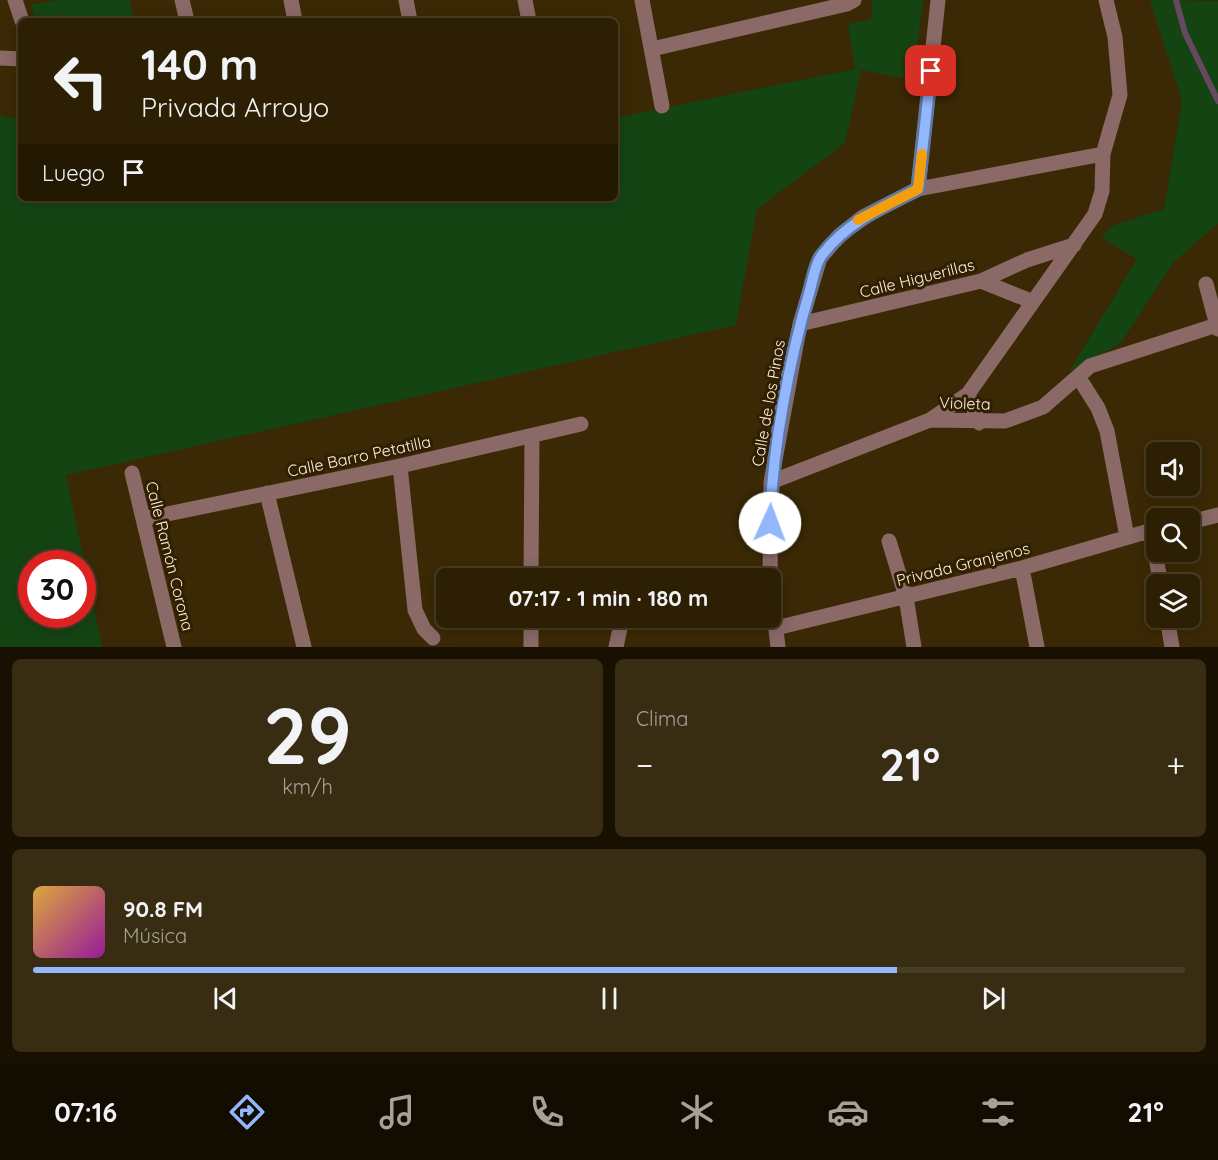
<!DOCTYPE html>
<html lang="es">
<head>
<meta charset="utf-8">
<style>
  body { margin:0; font-family:Quicksand,sans-serif; background:#382c12; color:#f1f3f6; height:100vh; display:flex; flex-direction:column; font-size:22px; white-space:nowrap }
  * { box-sizing:border-box; margin:0 }
  p { font-size:20px; color:#a6a29a }
  .icon { flex:none; width:33px; height:33px; fill:none; stroke:currentColor; stroke-width:2; stroke-linecap:round; stroke-linejoin:round }
  .map { position:relative; height:647px; overflow:hidden }
  .panel { display:flex; flex-direction:column; gap:12px; padding:12px; background:#181102; flex:1 }
  .panel>* { flex:none }
  .hud { position:absolute; left:18px; top:18px; width:600px; height:183px; border-radius:9px; box-shadow:0 3px 15px #0003,0 0 0 2px #483d25; background:#2c1f03; color:#f1f3f6; overflow:hidden }
  .tools { position:absolute; left:1146px; top:442px; display:grid; gap:12px }
  .tools a { display:grid; place-items:center; width:54px; height:54px; border-radius:9px; background:#2c1f03; box-shadow:0 3px 15px #0003,0 0 0 2px #483d25; font-size:30px }
  .speed { position:absolute; left:18px; top:550px; display:flex; gap:12px; font-size:30px; font-weight:700; text-align:center }
  .speed>* { display:grid; place-content:center; width:78px; height:78px; border-radius:50%; background:#2c1f03; box-shadow:0 3px 15px #0003,0 0 0 2px #483d25; line-height:1 }
  .speed .limit { border:9px solid #d22; background:#fff; color:#111 }
  .pin { position:absolute; display:grid; place-items:center; width:51px; height:51px; color:#fff; margin:-26px; border-radius:12px; box-shadow:0 3px 9px #0006 }
  .me { position:absolute; width:66px; margin:-33px; rotate:2deg; stroke-linejoin:round; filter:drop-shadow(0 0 4px #0008) }
  .turn { display:flex; align-items:center; gap:21px; height:126px; padding:0 24px; font-size:27px }
  .turn .icon { width:78px; height:78px; stroke-width:2.5 }
  .turn b { display:block; font-size:42px; line-height:51px }
  .then { display:flex; align-items:center; height:57px; padding:0 24px; background:#0003; gap:12px; font-size:22px }
  .big { font-size:45px; font-weight:800; line-height:1.1 }
  .panel .card { flex:1; display:flex; flex-direction:column; justify-content:center; gap:9px; min-width:0; padding:0 21px; border-radius:9px; background:#382c12 }
  .panel .dial { align-items:center; gap:0 }
  .dial b { font-size:78px; line-height:1 }
  .song { display:flex; align-items:center; gap:18px }
  .cover { width:72px; height:72px; border-radius:9px; background:linear-gradient(135deg,hsl(40 70% 55%),hsl(300 70% 35%)) }
  .played { height:6px; border-radius:3px; background:linear-gradient(90deg,#92b7fd 75%,#483d25 75%) }
  .keys { display:flex; justify-content:space-around; direction:ltr }
  .heat { display:flex; justify-content:space-between; align-items:center; font-size:33px; direction:ltr }
  .panel .tiles { flex:1; display:grid; gap:12px; grid-template-columns:1fr 1fr }
  .card:last-child { grid-column:span 2 }
  .trip { position:absolute; left:436px; top:568px; width:345px; height:60px; border-radius:9px; background:#2c1f03; box-shadow:0 3px 15px #0003,0 0 0 2px #483d25; font-weight:800; line-height:60px; text-align:center }
  .menu { display:flex; height:96px; justify-content:space-around; align-items:center; background:#120c01; color:#a6a29a }
  .menu .icon { width:42px; height:42px }
  .menu .on { color:#92b7fd }
  .menu b { font-size:27px; color:#f1f3f6 }
  .map>svg:first-child { display:block }
  .green { fill:#154413; fill-rule:evenodd }
  .lines { fill:none; stroke-linecap:round; stroke-linejoin:round }
  .stream { stroke:#664961; stroke-width:6 }
  .path { stroke:#918366; stroke-width:4; stroke-dasharray:3 4.5; stroke-linecap:butt }
  .minor { stroke:#8a6967; stroke-width:15 }
  .route-casing { stroke:#5f77a4; stroke-width:15 }
  .route { stroke:#92b7fd; stroke-width:10 }
  .slow { stroke:#f59e0b; stroke-width:10 }
  .labels { text-anchor:middle; dominant-baseline:central; stroke-width:6; stroke-linejoin:round; paint-order:stroke }
  .street-label { font-size:16px; fill:#fdf2df; stroke:#301f00 }
</style>
</head>
<body>
<div class="map">
<svg width="1218" height="647" viewBox="0 0 1218 647">
  <rect width="100%" height="100%" fill="#3a2904"/>
  <!-- green -->
  <path class="green" d="M57,0H130L133,21H35L31,5Z
    M872,0H923L913,80L861,70L845,143L757,209L736,325L66,475L102,647H0V116L21,119V198H615V118L855,69L848,24L871,19ZM32,564H82V615H32Z
    M1150,0L1218,1V223L1174,262L1121,343L1069,372L1137,259L1101,238L1114,225L1164,209L1182,100Z"/>
  <g class="lines">
    <!-- stream -->
    <path class="stream" d="M1176,0L1185,33L1218,101"/>
    <!-- path -->
    <path class="path" d="M732,579L754,571"/>
    <!-- minor -->
    <path class="minor" d="M15,0L22,21
      M182,0L187,21
      M291,0L295,21
      M406,0L410,21
      M525,0L529,21
      M642,0L662,106
      M652,49L847,4L854,0
      M0,58L21,59
      M918,189L938,0
      M981,281L1031,301
      M1206,284L1218,329
      M800,324L981,281L1027,260L1074,245
      M1079,378L1098,408L1107,431L1127,537
      M968,394L979,423
      M930,420L968,394L1095,214L1102,191L1103,154L1120,95L1115,37L1106,0
      M400,466L415,610L424,629L433,638
      M132,473L174,647
      M771,482L930,420L1005,421L1043,407L1090,366L1217,325
      M267,493L304,647
      M143,519L400,466L581,424
      M1190,522L1218,515
      M1151,530L1161,585
      M889,541L906,597L914,647
      M1022,568L1037,647
      M531,579L532,437
      M770,579L771,482L800,324L820,258L839,236L863,217L918,189L1103,154
      M771,587L778,647
      M1167,618L1172,647
      M776,628L1022,568L1156,529
      M531,647V618
      M616,647L621,624"/>
  </g>
  <g class="lines">
    <!-- route casing -->
    <g class="route-casing">
      <path id="route" d="M770,523C772,449 789,361 810,290C813,279 815,264 822,255C847,222 883,207 918,189L931,71"/>
    </g>
    <!-- route -->
    <use href="#route" class="route"/>
    <!-- slow -->
    <path class="slow" d="M858,220L918,189L922,154"/>
  </g>
  <g class="labels">
    <!-- street labels -->
    <g class="street-label">
      <text transform="translate(917 278) rotate(-14)">Calle Higuerillas</text>
      <text transform="translate(768 403) rotate(-80)">Calle de los Pinos</text>
      <text transform="translate(965 403) rotate(2)">Violeta</text>
      <text transform="translate(359 456) rotate(-12)">Calle Barro Petatilla</text>
      <text transform="translate(170 556) rotate(76)">Calle Ramón Corona</text>
      <text transform="translate(963 564) rotate(-14)">Privada Granjenos</text>
    </g>
  </g>
</svg>
<div class="tools">
<a><svg class="icon" aria-label="sound" viewBox="0 0 24 24"><path d="M4 9h4l5-4v14l-5-4H4zM17 9q2 3 0 6"/></svg></a>
<a><svg class="icon" aria-label="search" viewBox="0 0 24 24"><circle cx="10" cy="10" r="6"/><path d="M15 15l6 6"/></svg></a>
<a><svg class="icon" aria-label="layers" viewBox="0 0 24 24"><path d="M12 4l9 5-9 5-9-5zM3 14l9 5 9-5"/></svg></a>
</div>
<div class="speed"><div class="limit">30</div></div>
<div class="pin" style="left:931px;top:71px;background:#d93025"><svg class="icon" aria-label="arrive" viewBox="0 0 24 24"><path d="M6 21V4h12l-3 4 3 4H6"/></svg></div>
<svg class="me" style="left:770px;top:523px" viewBox="-20 -20 40 40"><circle r="19" fill="#fff"/><path d="M0-13L10 11 0 6-10 11z" fill="#92b7fd"/></svg>
<div class="trip">07:17 · 1 min · 180 m</div>
<div class="hud">
<div class="turn"><svg class="icon" aria-label="left" viewBox="0 0 24 24"><path d="M17 20v-9H6M10 6l-5 5 5 5"/></svg><div><b>140 m</b>Privada Arroyo</div></div>
<div class="then">Luego<svg class="icon" aria-label="arrive" viewBox="0 0 24 24"><path d="M6 21V4h12l-3 4 3 4H6"/></svg></div>
</div>
</div>
<section class="panel">
<div class="tiles">
<div class="card dial"><b>29</b><p>km/h</p></div>
<div class="card"><p>Clima</p>
<div class="heat"><a>−</a><b class="big">21°</b><a>+</a></div>
</div>
<div class="card">
<div class="song"><i class="cover"></i><div><b>90.8 FM</b><p>Música</p></div></div>
<div class="played"></div>
<div class="keys"><svg class="icon" aria-label="previous" viewBox="0 0 24 24"><path d="M18 5L8 12l10 7zM5 5v14"/></svg><svg class="icon" aria-label="pause" viewBox="0 0 24 24"><path d="M8 5v14M16 5v14"/></svg><svg class="icon" aria-label="next" viewBox="0 0 24 24"><path d="M6 5l10 7-10 7zM19 5v14"/></svg></div>
</div>
</div>
</section>
<nav class="menu">
<b>07:16</b>
<svg class="icon on" aria-label="directions" viewBox="0 0 24 24"><path d="M12 3l9 9-9 9-9-9zM9 14v-3h6M13 9l2 2-2 2"/></svg>
<svg class="icon" aria-label="music" viewBox="0 0 24 24"><path d="M9 18V5l10-2v13"/><circle cx="6" cy="18" r="3"/><circle cx="16" cy="16" r="3"/></svg>
<svg class="icon" aria-label="phone" viewBox="0 0 24 24"><path d="M5 4h4l2 5-3 2q2 4 5 5l2-3 5 2v4C11 20 4 13 5 4z"/></svg>
<svg class="icon" aria-label="climate" viewBox="0 0 24 24"><path d="M12 3v18M4 7l16 10M4 17L20 7"/></svg>
<svg class="icon" aria-label="car" viewBox="0 0 24 24"><path d="M5 17H2v-5l4-1 3-4h7l3 4 3 1v5h-3M9 17h6M6 11h13"/><circle cx="7" cy="17" r="2"/><circle cx="17" cy="17" r="2"/></svg>
<svg class="icon" aria-label="filters" viewBox="0 0 24 24"><path d="M4 7h16M4 17h16"/><circle cx="9" cy="7" r="2"/><circle cx="15" cy="17" r="2"/></svg>
<b>21°</b>
</nav>
</body>
</html>
